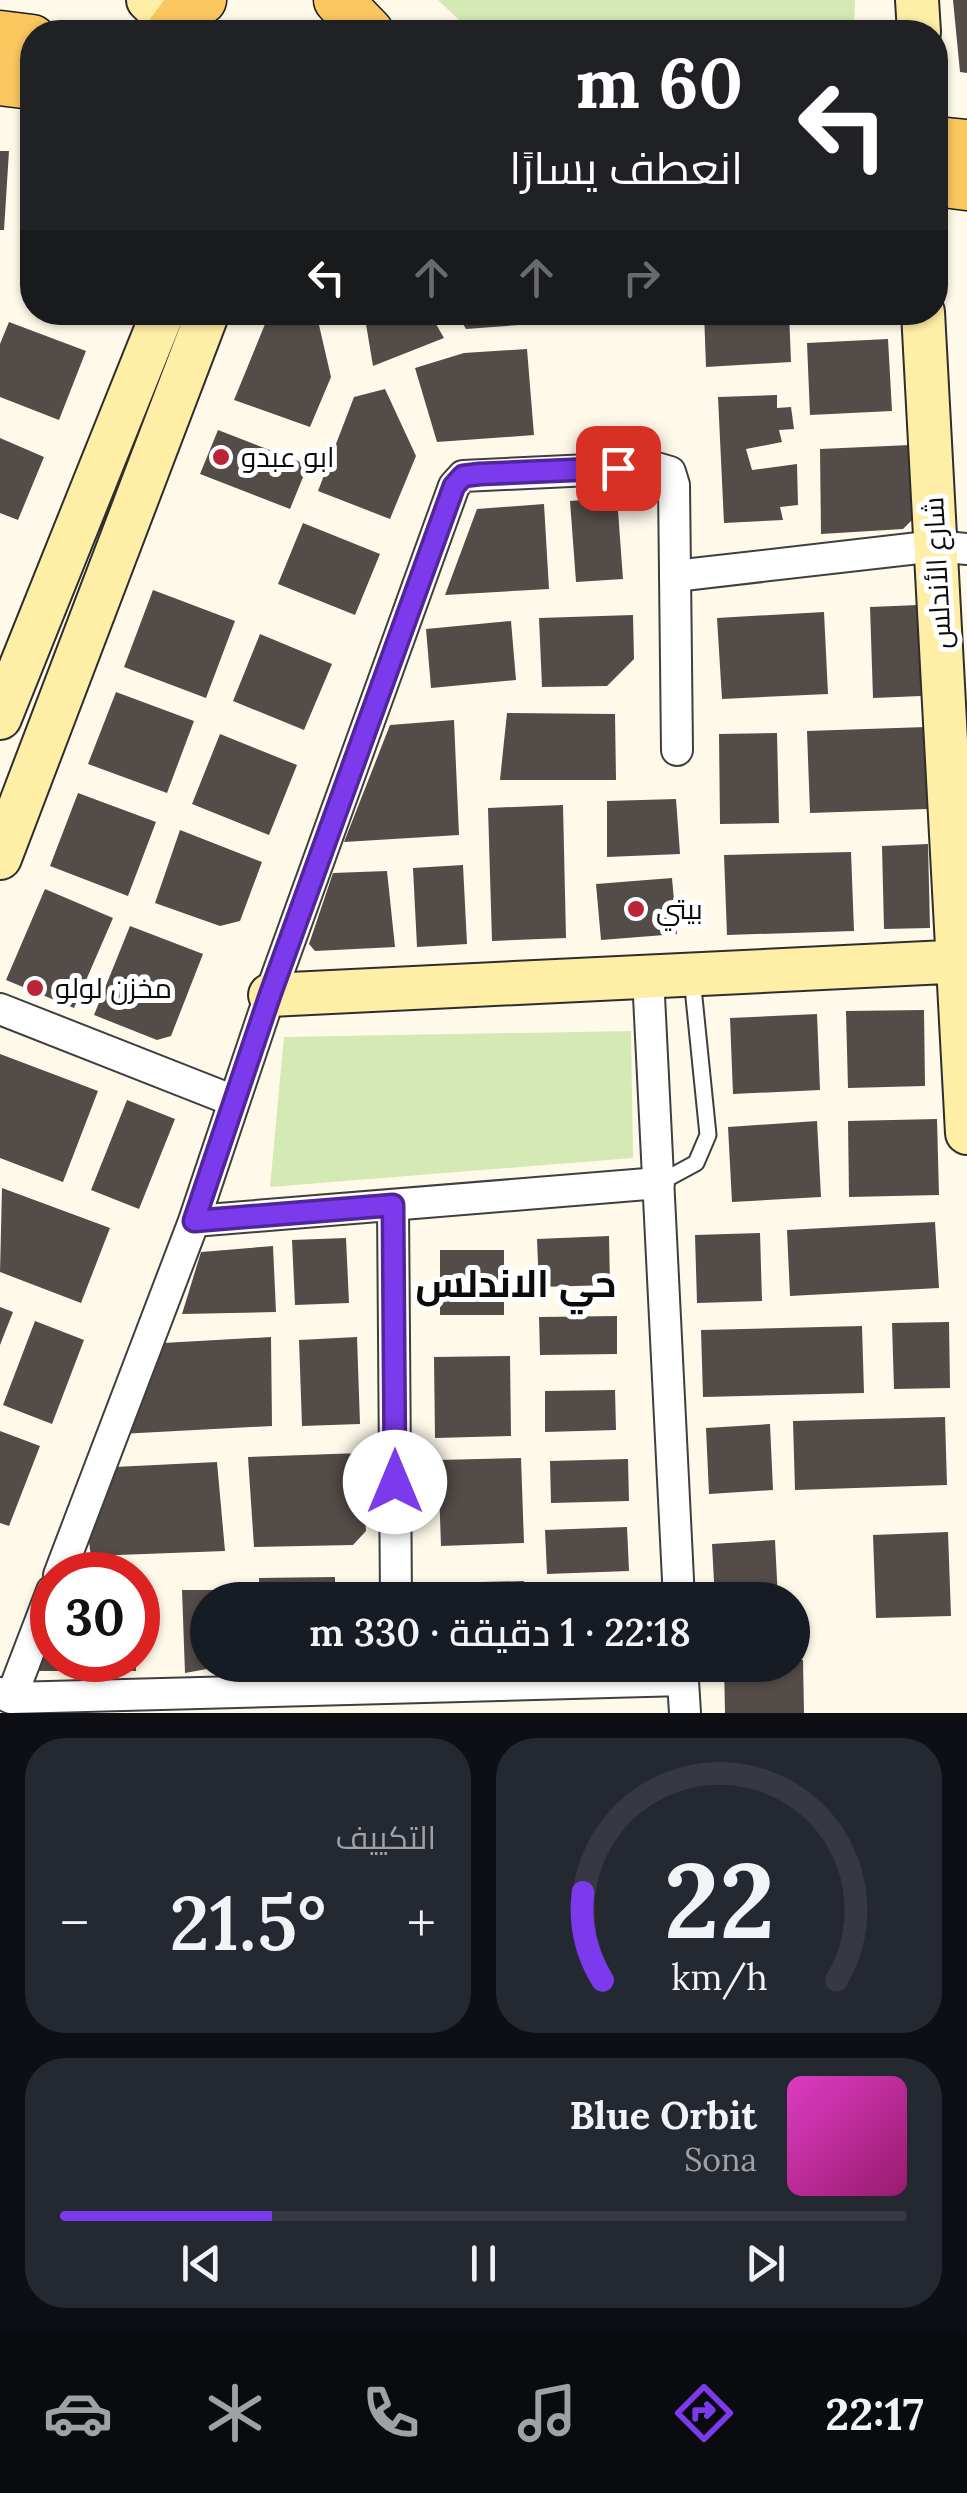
<!DOCTYPE html>
<html lang="ar">
<head>
<meta charset="utf-8">
<style>
  body { margin:0; font-family:Lora,Cairo,serif; background:#242831; color:#f1f3f6; direction:rtl; height:100vh; display:flex; flex-direction:column; font-size:38px; white-space:nowrap }
  * { box-sizing:border-box; margin:0 }
  p { font-size:32px; color:#9ea1a6 }
  .icon { flex:none; width:55px; height:55px; fill:none; stroke:currentColor; stroke-width:2; stroke-linecap:round; stroke-linejoin:round }
  .map { position:relative; height:1713px; overflow:hidden; direction:ltr }
  .drawer { display:flex; flex-direction:column; gap:25px; padding:25px; background:#0d0f14; flex:1 }
  .drawer>* { flex:none }
  .top-card { position:absolute; left:20px; top:20px; width:928px; height:305px; border-radius:40px; box-shadow:0 2px 8px #0004; direction:rtl; background:#202124; color:#fff; overflow:hidden }
  .speed { position:absolute; left:30px; top:1552px; display:flex; gap:20px; font-size:50px; font-weight:700; text-align:center }
  .speed>* { display:grid; place-content:center; width:130px; height:130px; border-radius:50%; background:#171b24; box-shadow:0 2px 8px #0004; line-height:1 }
  .speed .limit { border:15px solid #d22; background:#fff; color:#111 }
  .pin { position:absolute; display:grid; place-items:center; width:85px; height:85px; color:#fff; margin:-42px; border-radius:20px; box-shadow:0 5px 15px #0006 }
  .me { position:absolute; width:110px; margin:-55px; rotate:0deg; stroke-linejoin:round; filter:drop-shadow(0 0 8px #0008) }
  .turn { display:flex; align-items:center; gap:35px; height:210px; padding:0 40px; font-size:45px }
  .turn .icon { width:130px; height:130px; stroke-width:2.5 }
  .turn b { display:block; font-size:70px; line-height:85px }
  .lanes { display:flex; align-items:center; height:95px; padding:0 40px; background:#0003; justify-content:center; gap:50px; direction:ltr }
  .lanes .off { opacity:.35 }
  .big { font-size:75px; font-weight:600; line-height:1.1 }
  .drawer .tile { flex:1; display:flex; flex-direction:column; justify-content:center; gap:15px; min-width:0; padding:0 35px; border-radius:40px; background:#242831 }
  .drawer .dial { align-items:center; gap:0 }
  .dial svg { height:260px; overflow:visible; fill:none; stroke:#363941; stroke-width:7; stroke-linecap:round; text-anchor:middle }
  .dial text { fill:#f1f3f6; stroke:none }
  .song { display:flex; align-items:center; gap:30px }
  .cover { width:120px; height:120px; border-radius:15px; background:linear-gradient(135deg,hsl(310 70% 55%),hsl(320 70% 35%)) }
  .played { height:10px; border-radius:5px; background:linear-gradient(90deg,#7c3aed 25%,#363941 25%) }
  .keys { display:flex; justify-content:space-around; direction:ltr }
  .heat { display:flex; justify-content:space-between; align-items:center; font-size:55px; direction:ltr }
  .drawer .tiles { flex:1; display:grid; gap:25px; grid-template-columns:1fr 1fr }
  .tile:last-child { grid-column:span 2 }
  .trip { position:absolute; left:190px; top:1582px; width:620px; height:100px; border-radius:50px; background:#171b24; box-shadow:0 2px 8px #0004; font-weight:600; line-height:100px; text-align:center; direction:rtl }
  .menu { display:flex; height:160px; justify-content:space-around; align-items:center; background:#090b0e; color:#9ea1a6 }
  .menu .icon { width:70px; height:70px }
  .menu .selected { color:#7c3aed }
  .menu b { font-size:45px; color:#f1f3f6 }
  .map>svg:first-child { display:block }
  .green { fill:#d4e9b4 }
  .building { fill:#544c48 }
  .lines { fill:none; stroke-linecap:round; stroke-linejoin:round }
  .lane-casing { stroke:#3f3f3f; stroke-width:19 }
  .street-casing { stroke:#3f3f3f; stroke-width:34 }
  .secondary-casing { stroke:#2e2e2e; stroke-width:46 }
  .primary-casing { stroke:#1d1d1d; stroke-width:51 }
  .lane { stroke:#fff; stroke-width:15 }
  .street { stroke:#fff; stroke-width:30 }
  .secondary { stroke:#ffeea5; stroke-width:42 }
  .primary { stroke:#fac85f; stroke-width:48 }
  .route-casing { stroke:#51269a; stroke-width:25 }
  .route { stroke:#7c3aed; stroke-width:18 }
  .poi-dot { fill:#bd2337; stroke:#fff; stroke-width:4 }
  .labels { text-anchor:middle; dominant-baseline:central; stroke-width:10; stroke-linejoin:round; paint-order:stroke }
  .poi-label { font-size:28px; fill:#0c0c0c; stroke:#fff; text-anchor:start }
  .street-label { font-size:28px; fill:#0c0c0c; stroke:#fff }
  .district-label { font-size:38px; font-weight:bold; fill:#0c0c0c; stroke:#fff }
</style>
</head>
<body>
<div class="map">
<svg width="967" height="1713" viewBox="0 0 967 1713">
  <rect width="100%" height="100%" fill="#fff9ea"/>
  <!-- green -->
  <path class="green" d="M438,0H855L854,32H472Z
    M631,1031L633,1158L270,1187L284,1037Z"/>
  <!-- building -->
  <path class="building" d="M953,0H967V73L960,72Z
    M0,151H9L4,230H0Z
    M270,312H316L331,377L310,427L234,400Z
    M364,312H429L444,338L373,366Z
    M456,312H531L532,324L466,329Z
    M704,312H789L791,362L706,367Z
    M9,322L86,351L59,420L0,397V344Z
    M888,339L892,411L810,415L807,343Z
    M527,349L534,435L437,442L415,368L464,353Z
    M385,389L416,456L390,519L318,491L354,397Z
    M777,395V408L791,407L794,429L779,430L782,442L746,449L752,470L797,464L798,505L780,507L783,520L724,523L718,397Z
    M218,430L308,465L290,509L200,474Z
    M0,438L44,457L18,520L0,513Z
    M910,445L912,520L903,529L821,534L820,449Z
    M617,497L623,579L576,582L570,501Z
    M544,504L549,589L445,595L477,509Z
    M303,523L380,554L355,615L278,584Z
    M153,590L235,621L206,698L124,667Z
    M918,605L921,696L873,698L870,607Z
    M824,612L828,694L722,699L717,618Z
    M633,615L634,659L607,686L542,687L539,618Z
    M511,621L516,680L431,688L426,629Z
    M260,634L332,664L304,730L233,701Z
    M116,692L194,721L167,793L88,764Z
    M507,713L615,714L616,780H500Z
    M454,720L459,835L344,842L390,725Z
    M926,727L928,809L810,813L807,731Z
    M777,733L779,823L720,824L719,734Z
    M220,734L297,765L269,835L192,804Z
    M78,793L156,822L128,896L50,866Z
    M676,799L680,854L607,857V801Z
    M563,805L566,938L492,941L488,808Z
    M180,830L262,862L240,921L220,926L155,903Z
    M928,844L930,928L884,929L882,846Z
    M851,852L854,931L727,935L724,855Z
    M463,865L467,944L417,947L413,868Z
    M387,871L395,947L315,951L309,944L333,873Z
    M672,878L677,934L601,940L596,884Z
    M45,889L113,918L74,1008L6,980Z
    M130,926L203,954L171,1036L157,1040L94,1015Z
    M924,1010L925,1086L848,1088L846,1011Z
    M817,1014L820,1090L733,1094L730,1018Z
    M0,1054L98,1091L63,1182L0,1158Z
    M127,1100L175,1119L139,1209L91,1190Z
    M937,1119L939,1195L849,1197L848,1121Z
    M817,1121L821,1197L732,1202L728,1127Z
    M2,1188L110,1228L81,1303L0,1272Z
    M935,1222L939,1288L790,1296L787,1230Z
    M760,1233L762,1301L697,1303L695,1235Z
    M609,1236L610,1285L539,1287L537,1239Z
    M346,1238L349,1303L295,1305L292,1240Z
    M273,1246L276,1312L182,1314L201,1252Z
    M440,1250H504V1315H440Z
    M0,1307L13,1312L0,1345Z
    M617,1316V1354L540,1355L539,1317Z
    M35,1321L84,1340L52,1424L3,1405Z
    M949,1322L950,1388L894,1389L892,1323Z
    M862,1326L864,1393L703,1397L701,1330Z
    M271,1337L272,1426L120,1434L163,1343Z
    M357,1337L360,1424L302,1426L299,1340Z
    M510,1356L511,1436L435,1438L434,1357Z
    M615,1390L616,1430L545,1432V1391Z
    M945,1417L947,1485L795,1490L793,1421Z
    M770,1424L773,1490L709,1494L706,1428Z
    M0,1431L40,1446L9,1526L0,1523Z
    M361,1453L366,1531L353,1545L254,1547L248,1457Z
    M521,1458L524,1543L441,1546L438,1460Z
    M628,1459L629,1501L551,1503L550,1461Z
    M217,1462L225,1551L91,1556L87,1528L114,1467Z
    M627,1527L629,1571L547,1574L545,1530Z
    M948,1532L951,1616L876,1618L873,1535Z
    M775,1540L778,1600H715L712,1544Z
    M335,1577V1600H260L259,1578Z
    M524,1581L525,1600H448L447,1583Z
    M182,1590H241L242,1600H208V1665L218,1667L185,1673Z
    M52,1613V1660H136V1671H37Z
    M792,1660H803L804,1713H725L724,1665H792Z"/>
  <g class="lines">
    <!-- lane casing -->
    <g class="lane-casing">
      <path id="lane" d="M659,1183L696,1163L708,1135L692,978"/>
    </g>
    <!-- street casing -->
    <g class="street-casing">
      <path id="street" d="M675,576L936,546L967,549
        M648,976L679,1600
        M0,1009L234,1101
        M393,1205L396,1600
        M194,1221L659,1183
        M59,1575L194,1221L270,995L454,486L463,476L653,467L670,472L674,485L677,750
        M682,1665L685,1713
        M0,1693L11,1698L683,1680
        M11,1698L52,1591"/>
    </g>
    <!-- secondary casing -->
    <g class="secondary-casing">
      <path id="secondary" d="M148,0L174,25
        M917,0L919,32
        M923,312L967,1133
        M0,718L163,312
        M0,858L208,312
        M270,995L967,961"/>
    </g>
    <!-- primary casing -->
    <g class="primary-casing">
      <path id="primary" d="M338,0L369,32
        M170,32L186,11L202,0
        M0,35L32,39
        M0,81L32,85
        M935,141L967,144
        M935,182L967,186"/>
    </g>
    <!-- lane -->
    <use href="#lane" class="lane"/>
    <!-- street -->
    <use href="#street" class="street"/>
    <!-- secondary -->
    <use href="#secondary" class="secondary"/>
    <!-- primary -->
    <use href="#primary" class="primary"/>
  </g>
  <g class="lines">
    <!-- route casing -->
    <g class="route-casing">
      <path id="route" d="M395,1482L393,1205L194,1221L270,995L454,486L463,476L480,474L618,468"/>
    </g>
    <!-- route -->
    <use href="#route" class="route"/>
  </g>
  <!-- markers -->
  <g class="poi-dot">
    <circle cx="221" cy="457" r="10"/>
    <circle cx="636" cy="909" r="10"/>
    <circle cx="35" cy="988" r="10"/>
  </g>
  <g class="labels">
    <!-- poi labels -->
    <g class="poi-label">
      <text x="241" y="457">ابو عبدو</text>
      <text x="656" y="909">بيتي</text>
      <text x="55" y="988">مخزن لولو</text>
    </g>
    <!-- street labels -->
    <g class="street-label">
      <text transform="translate(937 573) rotate(-93)">شارع الأندلس</text>
    </g>
    <!-- district labels -->
    <g class="district-label">
      <text x="516" y="1283">حي الاندلس</text>
    </g>
  </g>
</svg>
<div class="speed"><div class="limit">30</div></div>
<div class="pin" style="left:618px;top:468px;background:#d93025"><svg class="icon" aria-label="arrive" viewBox="0 0 24 24"><path d="M6 21V4h12l-3 4 3 4H6"/></svg></div>
<svg class="me" style="left:395px;top:1482px" viewBox="-20 -20 40 40"><circle r="19" fill="#fff"/><path d="M0-13L10 11 0 6-10 11z" fill="#7c3aed"/></svg>
<div class="trip">22:18 · 1 دقيقة · 330 m</div>
<div class="top-card">
<div class="turn"><svg class="icon" aria-label="left" viewBox="0 0 24 24"><path d="M17 20v-9H6M10 6l-5 5 5 5"/></svg><div><b>60 m</b>انعطف يسارًا</div></div>
<div class="lanes"><svg class="icon" aria-label="left" viewBox="0 0 24 24"><path d="M17 20v-9H6M10 6l-5 5 5 5"/></svg><svg class="icon off" aria-label="ahead" viewBox="0 0 24 24"><path d="M12 20V5M6 11l6-6 6 6"/></svg><svg class="icon off" aria-label="ahead" viewBox="0 0 24 24"><path d="M12 20V5M6 11l6-6 6 6"/></svg><svg class="icon off" aria-label="right" viewBox="0 0 24 24"><path d="M7 20v-9h11M14 6l5 5-5 5"/></svg></div>
</div>
</div>
<section class="drawer">
<div class="tiles">
<div class="tile dial"><svg viewBox="0 0 100 80">
<path d="M14 69A42 42 0 1 1 86 69"/>
<path d="M14 69A42 42 0 0 1 8 42" stroke="#7c3aed"/>
<text x="50" y="56" font-size="32" font-weight="700">22</text>
<text x="50" y="72" font-size="11">km/h</text>
</svg></div>
<div class="tile"><p>التكييف</p>
<div class="heat"><a>−</a><b class="big">21.5°</b><a>+</a></div>
</div>
<div class="tile">
<div class="song"><i class="cover"></i><div><b>Blue Orbit</b><p>Sona</p></div></div>
<div class="played"></div>
<div class="keys"><svg class="icon" aria-label="previous" viewBox="0 0 24 24"><path d="M18 5L8 12l10 7zM5 5v14"/></svg><svg class="icon" aria-label="pause" viewBox="0 0 24 24"><path d="M8 5v14M16 5v14"/></svg><svg class="icon" aria-label="next" viewBox="0 0 24 24"><path d="M6 5l10 7-10 7zM19 5v14"/></svg></div>
</div>
</div>
</section>
<nav class="menu">
<b>22:17</b>
<svg class="icon selected" aria-label="directions" viewBox="0 0 24 24"><path d="M12 3l9 9-9 9-9-9zM9 14v-3h6M13 9l2 2-2 2"/></svg>
<svg class="icon" aria-label="music" viewBox="0 0 24 24"><path d="M9 18V5l10-2v13"/><circle cx="6" cy="18" r="3"/><circle cx="16" cy="16" r="3"/></svg>
<svg class="icon" aria-label="phone" viewBox="0 0 24 24"><path d="M5 4h4l2 5-3 2q2 4 5 5l2-3 5 2v4C11 20 4 13 5 4z"/></svg>
<svg class="icon" aria-label="climate" viewBox="0 0 24 24"><path d="M12 3v18M4 7l16 10M4 17L20 7"/></svg>
<svg class="icon" aria-label="car" viewBox="0 0 24 24"><path d="M5 17H2v-5l4-1 3-4h7l3 4 3 1v5h-3M9 17h6M6 11h13"/><circle cx="7" cy="17" r="2"/><circle cx="17" cy="17" r="2"/></svg>
</nav>
</body>
</html>
